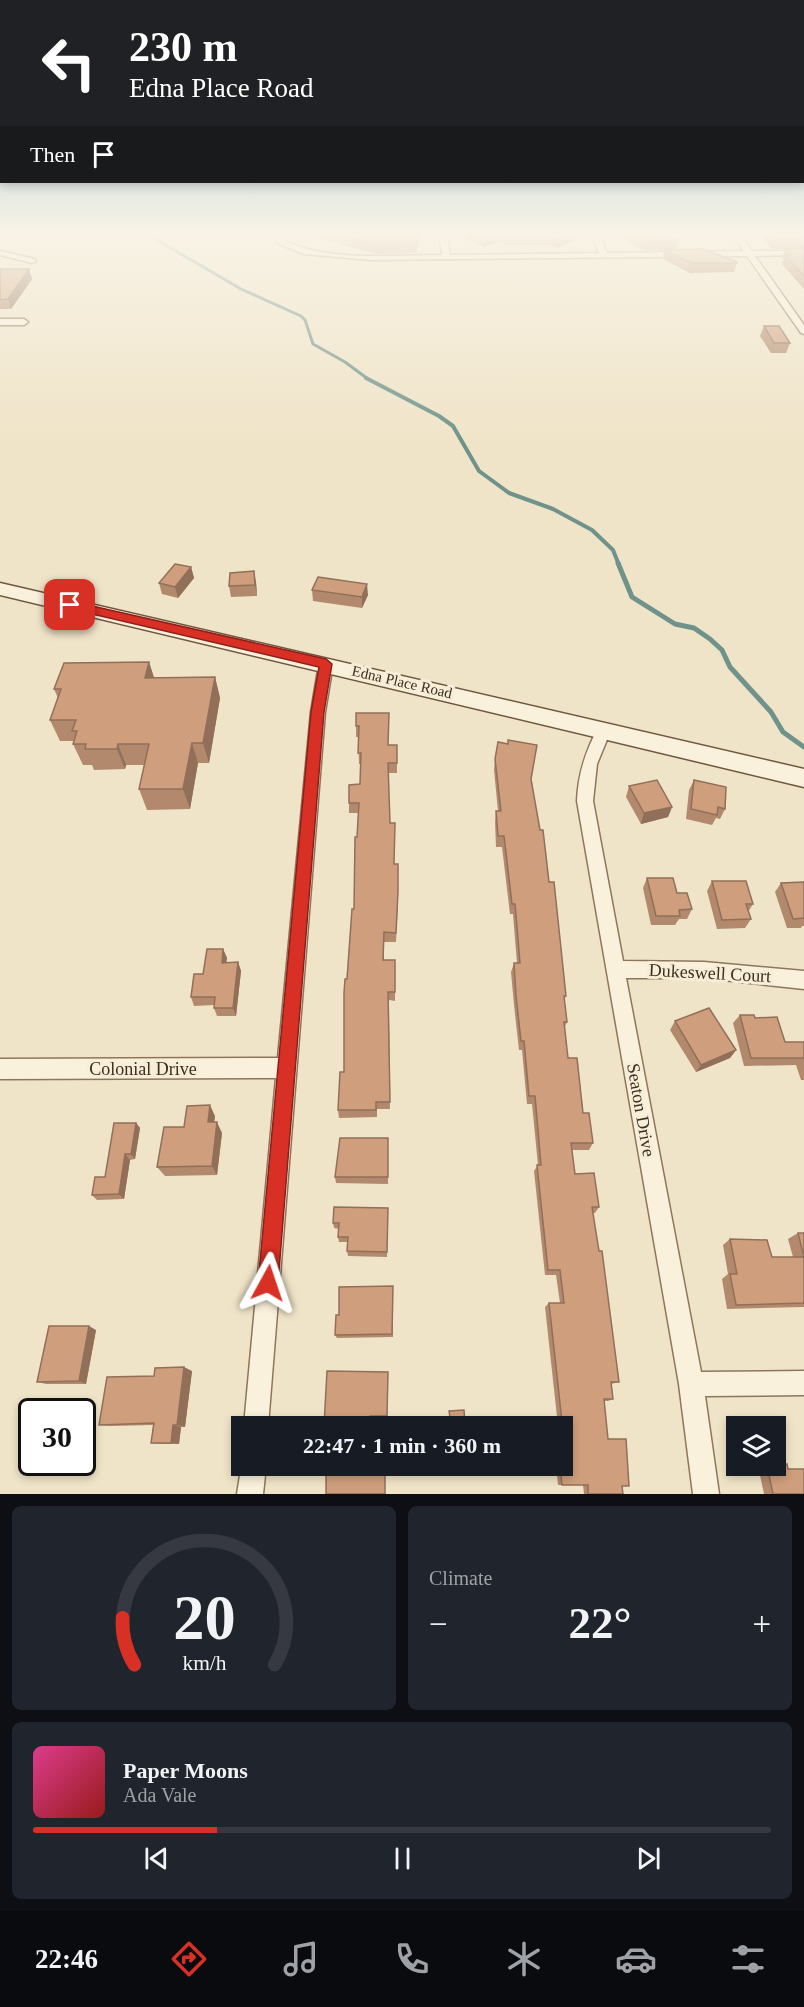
<!DOCTYPE html>
<html lang="en">
<head>
<meta charset="utf-8">
<style>
  body { margin:0; font-family:"Times New Roman",serif; background:#20242c; color:#f1f3f6; height:100vh; display:flex; flex-direction:column; font-size:22px; white-space:nowrap }
  * { box-sizing:border-box; margin:0 }
  p { font-size:20px; color:#9ea1a6 }
  .icon { flex:none; width:33px; height:33px; fill:none; stroke:currentColor; stroke-width:2; stroke-linecap:round; stroke-linejoin:round }
  .map { position:relative; height:1494px; overflow:hidden }
  .drawer { display:flex; flex-direction:column; gap:12px; padding:12px; background:#0d0f14; flex:1 }
  .drawer>* { flex:none }
  .top-card { position:absolute; left:0px; top:0px; width:804px; height:183px; box-shadow:0 3px 9px #0003; background:#202124; color:#fff; overflow:hidden }
  .fabs { position:absolute; left:726px; top:1416px; display:grid; gap:12px }
  .fabs a { display:grid; place-items:center; width:60px; height:60px; border-radius:0px; background:#171b24; box-shadow:0 3px 9px #0003; font-size:30px }
  .speed { position:absolute; left:18px; top:1398px; display:flex; gap:12px; font-size:30px; font-weight:700; text-align:center }
  .speed>* { display:grid; place-content:center; width:78px; height:78px; border-radius:50%; background:#171b24; box-shadow:0 3px 9px #0003; line-height:1 }
  .speed .limit { border:3px solid #111; border-radius:9px; background:#fff; color:#111 }
  .pin { position:absolute; display:grid; place-items:center; width:51px; height:51px; color:#fff; margin:-26px; border-radius:12px; box-shadow:0 3px 9px #0006 }
  .me { position:absolute; width:66px; margin:-33px; rotate:5deg; stroke-linejoin:round; filter:drop-shadow(0 0 4px #0008) }
  .turn { display:flex; align-items:center; gap:21px; height:126px; padding:0 30px; font-size:27px }
  .turn .icon { width:78px; height:78px; stroke-width:2.5 }
  .turn b { display:block; font-size:42px; line-height:51px }
  .then { display:flex; align-items:center; height:57px; padding:0 30px; background:#0003; gap:12px; font-size:22px }
  .big { font-size:45px; font-weight:800; line-height:1.1 }
  .drawer .widget { flex:1; display:flex; flex-direction:column; justify-content:center; gap:9px; min-width:0; padding:0 21px; border-radius:9px; background:#20242c }
  .drawer .dial { align-items:center; gap:0 }
  .dial svg { height:156px; overflow:visible; fill:none; stroke:#363941; stroke-width:7; stroke-linecap:round; text-anchor:middle }
  .dial text { fill:#f1f3f6; stroke:none }
  .song { display:flex; align-items:center; gap:18px }
  .cover { width:72px; height:72px; border-radius:9px; background:linear-gradient(135deg,hsl(330 70% 55%),hsl(0 70% 35%)) }
  .played { height:6px; border-radius:3px; background:linear-gradient(90deg,#d93025 25%,#363941 25%) }
  .keys { display:flex; justify-content:space-around; direction:ltr }
  .heat { display:flex; justify-content:space-between; align-items:center; font-size:33px; direction:ltr }
  .drawer .tiles { flex:1; display:grid; gap:12px; grid-template-columns:1fr 1fr }
  .widget:last-child { grid-column:span 2 }
  .trip { position:absolute; left:231px; top:1416px; width:342px; height:60px; border-radius:0px; background:#171b24; box-shadow:0 3px 9px #0003; font-weight:800; line-height:60px; text-align:center }
  .tabs { display:flex; height:96px; justify-content:space-around; align-items:center; background:#090b0e; color:#9ea1a6 }
  .tabs .icon { width:42px; height:42px }
  .tabs .selected { color:#d93025 }
  .tabs b { font-size:27px; color:#f1f3f6 }
  .map>svg:first-child { display:block }
  .lines { fill:none; stroke-linecap:round; stroke-linejoin:round }
  .stream-far2 { stroke:#6f938a; stroke-width:3 }
  .stream-far1 { stroke:#6f938a; stroke-width:4 }
  .stream { stroke:#6f938a; stroke-width:5 }
  .street-casing { stroke:#8d765c; stroke-width:3 }
  .secondary-casing { stroke:#6f573f; stroke-width:3 }
  .street { fill:#faf1dc; fill-rule:evenodd }
  .secondary { fill:#faf1dc; fill-rule:evenodd }
  .wall { fill:#b2896c }
  .shaded-wall { fill:#916f58 }
  .building { fill:#cf9f7d; stroke:#916f58; stroke-width:1.5 }
  .route { fill:#d93025; stroke:#8d1f18; stroke-width:1.5 }
  .labels { text-anchor:middle; dominant-baseline:central; stroke-width:6; stroke-linejoin:round; paint-order:stroke }
  .street-label { font-size:15px; fill:#3d2e20; stroke:#f7eed8 }
  .near-street-label { font-size:18px; fill:#3d2e20; stroke:#f7eed8 }
</style>
</head>
<body>
<div class="map">
<svg width="804" height="1494" viewBox="0 0 804 1494">
  <rect width="100%" height="100%" fill="#f0e4c8"/>
  <g class="lines">
    <!-- stream-far2 -->
    <path class="stream-far2" d="M145,233L241,289L301,316L305,320L313,344L345,362L368,379"/>
    <!-- stream-far1 -->
    <path class="stream-far1" d="M366,378L439,416L453,426L479,471L509,493L553,509L592,530L613,550L619,565"/>
    <!-- stream -->
    <path class="stream" d="M618,563L632,597L675,624L694,628L710,639L722,650L730,667L771,712L783,732L804,747"/>
    <!-- street casing -->
    <g class="street-casing">
      <path id="street" d="M275,233H283L285,241C332,262 391,255 442,255L439,233H447L450,255L599,253L591,233H599L607,253L744,251L731,233H739L752,251H804V255L755,256L804,325V334L801,333L747,256L371,260L304,254L279,244Z
        M0,251L35,259L36,261L32,263L0,255Z
        M0,319H24L28,322L24,325H0Z
        M326,659L333,664L325,712L268,1426H244L276,1078L0,1079V1059L278,1058L311,712L319,664Z
        M604,724L609,726L611,730L597,764L593,801L623,961L704,962L804,971V989L704,978H626L701,1372L804,1371V1395L705,1396L719,1494H693L679,1384L577,801C578,773 586,750 599,726Z
        M242,1463V1466H266L263,1494H237Z"/>
    </g>
    <!-- secondary casing -->
    <g class="secondary-casing">
      <path id="secondary" d="M0,583L804,769V787L0,595Z"/>
    </g>
    <!-- street -->
    <use href="#street" class="street"/>
    <!-- secondary -->
    <use href="#secondary" class="secondary"/>
  </g>
  <!-- wall -->
  <path class="wall" d="M216,233H239L236,236Z
    M309,233H416L417,253L376,254L310,235Z
    M466,233H575L574,240L558,248L549,245H504L503,241L483,247L466,239Z
    M623,233H658L679,240L676,250L737,263L734,272L690,273L663,259L664,250H644L624,240L625,237Z
    M759,233H804V289L782,264L784,259L782,258L785,249H772L764,241Z
    M0,269H29L32,279L11,309H0Z
    M764,326L790,343L786,353H771L760,336Z
    M191,567L194,578L178,598L162,594L159,583Z
    M256,582L257,596L231,597L229,586Z
    M312,590L368,595L362,608L313,601Z
    M149,662L154,678L215,677L220,698L209,763H198L190,809L147,810L139,789L145,765H126L125,769L94,770L92,765H83L73,744L74,741H60L50,720L58,698L54,689Z
    M356,713L388,745H397V773H388L390,823L398,901L396,942H384V960H395V1001L389,1000L390,1109H377V1117L339,1118L338,1110L344,1072L347,979L354,909L358,813H349V803L360,784L361,764H359L358,737H356Z
    M495,759L531,779L549,882L566,996L564,1001L567,1022L564,1028L568,1058L583,1113L593,1143L589,1150H572L575,1174L599,1207L595,1213H593L619,1382L611,1384L613,1399L608,1401H604L608,1439L622,1486L623,1494H584L583,1485H558L556,1466H562V1426H558L545,1307L549,1303H560L556,1275H545L534,1171L538,1165L532,1104H527L522,1050H519L514,1005L511,972L514,963H517L513,914H510L502,847H496L495,822L496,811H498L494,770Z
    M694,780L725,809L720,819L716,818L712,825L686,819L689,790Z
    M629,786L672,807L668,817L641,824L626,797Z
    M647,878L677,893L692,909L687,919H679L675,925H651L643,888Z
    M712,881L753,904L748,912L751,919L745,928L717,929L707,891Z
    M804,882V926H802L801,928H787L775,892L781,883Z
    M223,949L227,958L226,963L238,962L241,971L236,1016H217L214,1008V1005L194,1006L191,997L203,974Z
    M740,1015L755,1018L785,1042H804V1080H801L796,1065L744,1066L733,1023Z
    M675,1021L736,1050L730,1058L696,1072L670,1030Z
    M215,1116L214,1122L222,1133L217,1175L165,1176L157,1167L184,1127Z
    M136,1123L140,1128L135,1159L130,1160L124,1199L97,1200L92,1195L105,1177Z
    M388,1138V1184L336,1183L335,1177Z
    M388,1214L387,1257L348,1256L347,1251L348,1242H339L338,1237L339,1229L334,1228L333,1223Z
    M798,1233H804V1307L727,1309L722,1279L728,1274L723,1245L730,1239L772,1257H793L788,1239Z
    M393,1286V1337L337,1338L335,1335L339,1315Z
    M96,1330L86,1384H46L37,1382Z
    M192,1371L185,1427H181L179,1444H160L151,1443L153,1425L110,1426L99,1425L154,1376Z
    M388,1374L387,1418L371,1417V1426H324Z
    M758,1466H776L788,1469L804,1494H764Z"/>
  <!-- shaded-wall -->
  <path class="shaded-wall" d="M502,233H504L503,241L483,247L484,238Z
    M571,233H575L574,240L558,248L559,239Z
    M29,269L32,279L11,309L8,299Z
    M191,567L194,578L178,598L175,587Z
    M254,571L256,582L257,596L255,585Z
    M367,584L368,595L362,608V597Z
    M149,662L156,684L145,678Z
    M215,677L220,698L209,763L203,743Z
    M192,743L198,763L190,809L183,789Z
    M118,744L126,765L125,769L117,749Z
    M672,807L668,817L641,824L644,813Z
    M223,949L227,958L225,972L222,963Z
    M238,962L241,971L236,1016L233,1008Z
    M736,1050L730,1058L696,1072L701,1065Z
    M210,1105L215,1116L213,1133L208,1122Z
    M217,1122L222,1133L217,1175L212,1166Z
    M136,1123L140,1128L135,1159L131,1154Z
    M125,1154L130,1160L124,1199L119,1194Z
    M89,1326L96,1330L86,1384L79,1381Z
    M184,1367L192,1371L185,1427L177,1425Z
    M173,1425L181,1427L179,1444L171,1443Z"/>
  <!-- building -->
  <path class="building" d="M333,233H416L418,244L376,245Z
    M473,233H502L484,238Z
    M504,233H571L559,239L550,236H505Z
    M630,233H658L679,240L646,241Z
    M767,233H804V240H775Z
    M804,248V276L785,255H791L785,249Z
    M703,249L737,262V263H692L665,250Z
    M0,269H29L8,299L0,300Z
    M764,326H779L790,343H774Z
    M175,564L191,567L175,587L159,583Z
    M254,571L255,585L229,586L230,573Z
    M318,577L367,584L362,597L312,590Z
    M149,662L145,678L215,677L203,743H192L183,789H139L149,744H118L117,749H85L86,744H73L77,731H72L76,720H50L61,689H54L64,663Z
    M356,713H389L388,745H397V763H388L390,823H395L394,864H398V891L396,933L384,932L383,960H395V992H388L390,1102H376V1110H338L340,1072H344V993L345,979H347L352,909H354L355,837H357L359,803H349V785L360,784L361,753H358L359,726H356Z
    M508,740L537,745L531,779L540,830H543L549,882H554L566,996H564L567,1022H564L568,1058H577L583,1113H589L593,1143H571L575,1174L594,1173L599,1207H592L599,1251H602L619,1382H611L613,1399H604L608,1439H626L629,1486H622L623,1494H588V1485H562L560,1466H562V1440H564L549,1303H564L560,1270H548L537,1165H541L535,1096H529L524,1041H521L516,996L514,963H520L515,904H512L504,836H498L496,811H501L495,759L498,742L508,744Z
    M657,780L672,807L644,813L629,786Z
    M694,780L726,787L725,809L718,807L717,815L691,809Z
    M647,878H673L677,893H687L692,909L679,910L680,916H656Z
    M712,881H746L753,904H746L751,919L722,920Z
    M804,882V918L793,919L781,883Z
    M207,949H223L222,963L238,962L233,1008H214L215,997H191L194,974H203Z
    M709,1008L736,1050L701,1065L675,1021Z
    M740,1015H754L755,1018L777,1017L785,1042H804V1058H751Z
    M210,1105L208,1122H217L212,1166L157,1167L164,1127H184L187,1106Z
    M114,1123H136L131,1154H125L119,1194L92,1195L95,1177H105Z
    M340,1138H388V1177H335Z
    M334,1207L388,1208L387,1252L347,1251L348,1237H338L339,1223H333Z
    M798,1233H804V1303L736,1305L730,1274H737L730,1239L767,1240L772,1257H804Z
    M393,1286L392,1334L335,1335L336,1315H339V1287Z
    M49,1326H89L79,1381L37,1382Z
    M184,1367L177,1425H173L171,1443H151L154,1423L99,1425L107,1377L154,1376L155,1368Z
    M327,1371L388,1372L387,1416H370V1426H324Z
    M464,1410L465,1423L451,1424L449,1411Z
    M776,1464H787L788,1469H804V1494H773L767,1466H776Z
    M385,1469V1494H326V1472Z"/>
  <!-- sky -->
  <linearGradient id="sky" x2="0" y2="1"><stop stop-color="#8fbad6"/><stop offset="0.53" stop-color="#f8f3e6"/><stop offset="1" stop-color="#f8f3e6" stop-opacity="0"/></linearGradient>
  <rect width="804" height="442" fill="url(#sky)"/>
  <!-- route -->
  <path class="route" d="M70,601L326,659L332,664L324,712L278,1283L275,1290L268,1293L261,1290L258,1283L311,712L319,667L66,608V602Z"/>
  <g class="labels">
    <!-- street labels -->
    <g class="street-label">
      <text transform="translate(402 682) rotate(13)">Edna Place Road</text>
    </g>
    <!-- near-street labels -->
    <g class="near-street-label">
      <text transform="translate(710 973) rotate(3)">Dukeswell Court</text>
      <text x="143" y="1069">Colonial Drive</text>
      <text transform="translate(641 1110) rotate(80)">Seaton Drive</text>
    </g>
  </g>
</svg>
<div class="fabs">
<a><svg class="icon" aria-label="layers" viewBox="0 0 24 24"><path d="M12 4l9 5-9 5-9-5zM3 14l9 5 9-5"/></svg></a>
</div>
<div class="speed"><div class="limit">30</div></div>
<div class="pin" style="left:70px;top:605px;background:#d93025"><svg class="icon" aria-label="arrive" viewBox="0 0 24 24"><path d="M6 21V4h12l-3 4 3 4H6"/></svg></div>
<svg class="me" style="left:268px;top:1283px" viewBox="-20 -20 40 40"><path d="M0-17L14 15 0 8-14 15z" fill="#d93025" stroke="#fff" stroke-width="4"/></svg>
<div class="trip">22:47 · 1 min · 360 m</div>
<div class="top-card">
<div class="turn"><svg class="icon" aria-label="left" viewBox="0 0 24 24"><path d="M17 20v-9H6M10 6l-5 5 5 5"/></svg><div><b>230 m</b>Edna Place Road</div></div>
<div class="then">Then<svg class="icon" aria-label="arrive" viewBox="0 0 24 24"><path d="M6 21V4h12l-3 4 3 4H6"/></svg></div>
</div>
</div>
<section class="drawer">
<div class="tiles">
<div class="widget dial"><svg viewBox="0 0 100 80">
<path d="M14 69A42 42 0 1 1 86 69"/>
<path d="M14 69A42 42 0 0 1 8 45" stroke="#d93025"/>
<text x="50" y="56" font-size="32" font-weight="700">20</text>
<text x="50" y="72" font-size="11">km/h</text>
</svg></div>
<div class="widget"><p>Climate</p>
<div class="heat"><a>−</a><b class="big">22°</b><a>+</a></div>
</div>
<div class="widget">
<div class="song"><i class="cover"></i><div><b>Paper Moons</b><p>Ada Vale</p></div></div>
<div class="played"></div>
<div class="keys"><svg class="icon" aria-label="previous" viewBox="0 0 24 24"><path d="M18 5L8 12l10 7zM5 5v14"/></svg><svg class="icon" aria-label="pause" viewBox="0 0 24 24"><path d="M8 5v14M16 5v14"/></svg><svg class="icon" aria-label="next" viewBox="0 0 24 24"><path d="M6 5l10 7-10 7zM19 5v14"/></svg></div>
</div>
</div>
</section>
<nav class="tabs">
<b>22:46</b>
<svg class="icon selected" aria-label="directions" viewBox="0 0 24 24"><path d="M12 3l9 9-9 9-9-9zM9 14v-3h6M13 9l2 2-2 2"/></svg>
<svg class="icon" aria-label="music" viewBox="0 0 24 24"><path d="M9 18V5l10-2v13"/><circle cx="6" cy="18" r="3"/><circle cx="16" cy="16" r="3"/></svg>
<svg class="icon" aria-label="phone" viewBox="0 0 24 24"><path d="M5 4h4l2 5-3 2q2 4 5 5l2-3 5 2v4C11 20 4 13 5 4z"/></svg>
<svg class="icon" aria-label="climate" viewBox="0 0 24 24"><path d="M12 3v18M4 7l16 10M4 17L20 7"/></svg>
<svg class="icon" aria-label="car" viewBox="0 0 24 24"><path d="M5 17H2v-5l4-1 3-4h7l3 4 3 1v5h-3M9 17h6M6 11h13"/><circle cx="7" cy="17" r="2"/><circle cx="17" cy="17" r="2"/></svg>
<svg class="icon" aria-label="filters" viewBox="0 0 24 24"><path d="M4 7h16M4 17h16"/><circle cx="9" cy="7" r="2"/><circle cx="15" cy="17" r="2"/></svg>
</nav>
</body>
</html>
